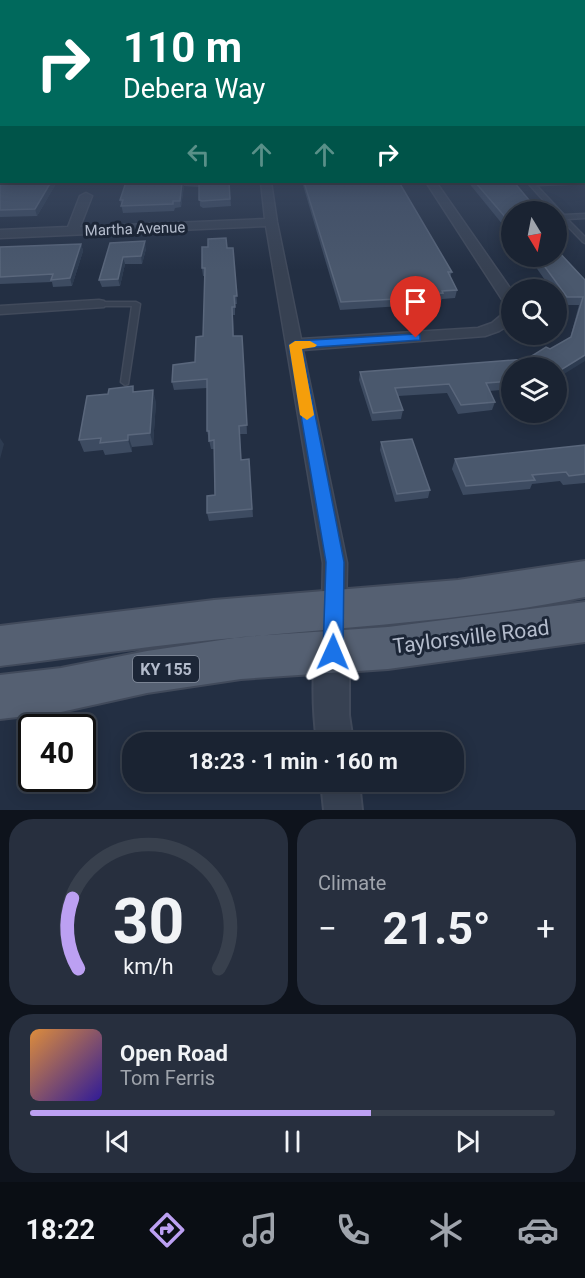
<!DOCTYPE html>
<html lang="en">
<head>
<meta charset="utf-8">
<style>
  body { margin:0; font-family:Roboto,sans-serif; background:#272f3e; color:#f1f3f6; height:100vh; display:flex; flex-direction:column; font-size:22px; white-space:nowrap }
  * { box-sizing:border-box; margin:0 }
  p { font-size:20px; color:#9fa4ac }
  .icon { flex:none; width:33px; height:33px; fill:none; stroke:currentColor; stroke-width:2; stroke-linecap:round; stroke-linejoin:round }
  .map { position:relative; height:810px; overflow:hidden }
  .drawer { display:flex; flex-direction:column; gap:9px; padding:9px; background:#0e131c; flex:1 }
  .drawer>* { flex:none }
  .hud { position:absolute; left:0px; top:0px; width:585px; height:183px; box-shadow:0 3px 15px #0003,0 0 0 2px #38404d; background:#00695c; color:#fff; overflow:hidden }
  .needle { width:39px; rotate:170deg }
  .controls { position:absolute; left:501px; top:201px; display:grid; gap:12px }
  .controls a { display:grid; place-items:center; width:66px; height:66px; border-radius:50%; background:#1a2332; box-shadow:0 3px 15px #0003,0 0 0 2px #38404d; font-size:30px }
  .speed { position:absolute; left:18px; top:714px; display:flex; gap:12px; font-size:30px; font-weight:700; text-align:center }
  .speed>* { display:grid; place-content:center; width:78px; height:78px; border-radius:50%; background:#1a2332; box-shadow:0 3px 15px #0003,0 0 0 2px #38404d; line-height:1 }
  .speed .limit { border:3px solid #111; border-radius:9px; background:#fff; color:#111 }
  .pin { position:absolute; display:grid; place-items:center; width:51px; height:51px; color:#fff; margin:-62px -26px; border-radius:50% 50% 50% 0; rotate:-45deg; box-shadow:0 0 6px #0007 }
  .pin .icon { rotate:45deg }
  .me { position:absolute; width:66px; margin:-33px; rotate:1deg; stroke-linejoin:round; filter:drop-shadow(0 0 4px #0008) }
  .turn { display:flex; align-items:center; gap:21px; height:126px; padding:0 24px; font-size:27px }
  .turn .icon { width:78px; height:78px; stroke-width:2.5 }
  .turn b { display:block; font-size:42px; line-height:51px }
  .lanes { display:flex; align-items:center; height:57px; padding:0 24px; background:#0003; justify-content:center; gap:30px; direction:ltr }
  .lanes .off { opacity:.35 }
  .big { font-size:45px; font-weight:700; line-height:1.1 }
  .drawer .tile { flex:1; display:flex; flex-direction:column; justify-content:center; gap:9px; min-width:0; padding:0 21px; border-radius:24px; background:#272f3e }
  .drawer .dial { align-items:center; gap:0 }
  .dial svg { height:156px; overflow:visible; fill:none; stroke:#38404d; stroke-width:7; stroke-linecap:round; text-anchor:middle }
  .dial text { fill:#f1f3f6; stroke:none }
  .song { display:flex; align-items:center; gap:18px }
  .cover { width:72px; height:72px; border-radius:9px; background:linear-gradient(135deg,hsl(30 70% 55%),hsl(250 70% 35%)) }
  .played { height:6px; border-radius:3px; background:linear-gradient(90deg,#bca0f2 65%,#38404d 65%) }
  .keys { display:flex; justify-content:space-around; direction:ltr }
  .heat { display:flex; justify-content:space-between; align-items:center; font-size:33px; direction:ltr }
  .drawer .tiles { flex:1; display:grid; gap:9px; grid-template-columns:1fr 1fr }
  .tile:last-child { grid-column:span 2 }
  .trip { position:absolute; left:122px; top:732px; width:342px; height:60px; border-radius:24px; background:#1a2332; box-shadow:0 3px 15px #0003,0 0 0 2px #38404d; font-weight:700; line-height:60px; text-align:center }
  .dock { display:flex; height:96px; justify-content:space-around; align-items:center; background:#0a0e14; color:#9fa4ac }
  .dock .icon { width:42px; height:42px }
  .dock .selected { color:#bca0f2 }
  .dock b { font-size:27px; color:#f1f3f6 }
  .map>svg:first-child { display:block }
  .lines { fill:none; stroke-linecap:round; stroke-linejoin:round }
  .service-casing { stroke:#414a5b; stroke-width:3 }
  .minor-casing { stroke:#414a5b; stroke-width:3 }
  .tertiary-casing { stroke:#414a5b; stroke-width:4 }
  .primary-casing { stroke:#414a5b; stroke-width:4 }
  .service { fill:#374152; fill-rule:evenodd }
  .minor { fill:#374152; fill-rule:evenodd }
  .tertiary { fill:#374152; fill-rule:evenodd }
  .primary { fill:#556072; fill-rule:evenodd }
  .wall { fill:#3d4b61 }
  .shaded-wall { fill:#2d3b50 }
  .building { fill:#4a586d; stroke:#5a677c; stroke-width:1.5 }
  .route { fill:#1a73e8; stroke:#114b97; stroke-width:1.5 }
  .slow { fill:#f59e0b }
  .labels { text-anchor:middle; dominant-baseline:central; stroke-width:6; stroke-linejoin:round; paint-order:stroke }
  .far-street-label { font-size:15px; fill:#b4bccc; stroke:#1c2637 }
  .shield { fill:#1c2637; stroke:#868f9f; stroke-width:1.5 }
  .shield-label { font-size:16px; font-weight:bold; fill:#b4bccc }
  .near-street-label { font-size:21px; fill:#b4bccc; stroke:#1c2637 }
</style>
</head>
<body>
<div class="map">
<svg width="585" height="810" viewBox="0 0 585 810">
  <rect width="100%" height="100%" fill="#232f43"/>
  <g class="lines">
    <!-- service casing -->
    <g class="service-casing">
      <path id="service" d="M584,179H585V183L536,185L564,215L585,214V218L567,219L585,237V243L583,242L556,214V212H554L529,184C544,178 567,182 584,182Z
        M96,302H136L140,304L128,384L125,385L121,382L132,306H99L95,304Z"/>
    </g>
    <!-- minor casing -->
    <g class="minor-casing">
      <path id="minor" d="M261,182H271L277,222L301,339L478,328L492,323L510,308L505,304L426,182H436L512,291V323L499,331L485,336L303,350L347,563L346,610L343,619L334,622L325,619L322,610L323,563L266,226L0,238V230L68,227L80,196L86,193L92,196L80,227L265,219Z
        M99,300L104,301L106,304L104,307L0,314V306Z"/>
    </g>
    <!-- tertiary casing -->
    <g class="tertiary-casing">
      <path id="tertiary" d="M333,626L344,631L349,642V715L353,742H317C313,712 310,658 322,631Z
        M321,782H359L362,810H324Z"/>
    </g>
    <!-- primary casing -->
    <g class="primary-casing">
      <path id="primary" d="M585,561V597C472,620 359,626 245,637C163,644 82,656 0,666V626L214,600L458,580Z
        M585,602V642L388,669L241,679L147,693L61,712L0,719V675L61,668L147,651L241,637L388,627Z"/>
    </g>
    <!-- service -->
    <use href="#service" class="service"/>
    <!-- minor -->
    <use href="#minor" class="minor"/>
    <!-- tertiary -->
    <use href="#tertiary" class="tertiary"/>
    <!-- primary -->
    <use href="#primary" class="primary"/>
  </g>
  <!-- wall -->
  <path class="wall" d="M0,156L2,182H57L37,216L0,217Z
    M126,182H229L231,206L203,208L200,206L199,187L184,186L181,207L175,208L174,211L123,213L120,200Z
    M302,182H399L452,272L450,277L457,290L455,298L442,299L441,301H432V304L340,310Z
    M468,182H514L512,212V236Z
    M110,243L146,249L142,264H125L120,286L102,287L99,280Z
    M81,244L83,251L72,286L53,287L52,282L0,284V247Z
    M227,248H233L237,304H235V315H233L234,336L244,361L247,434H240L241,460L249,459L253,517L209,521L207,513L215,495L214,449H211L207,431V388L174,390L172,382L195,362L203,336L205,276H203L202,268Z
    M528,256H556L585,280V361L512,368V389L489,391L495,402L492,410L458,414L447,393L398,396L403,410L401,419L372,421L359,380L360,372L527,359L550,349L570,338L579,305H564L556,296V290H552Z
    M135,391L156,402L153,445L132,447V452L105,455L103,450L84,452L79,440Z
    M381,442L430,490L428,498L395,502L380,450Z
    M585,445V483L563,485L560,481L532,484L530,489L463,495L452,469L455,459Z"/>
  <!-- shaded-wall -->
  <path class="shaded-wall" d="M51,182H57L37,216L35,209Z
    M182,182L184,186L181,207L180,201Z
    M145,241L146,249L142,264L141,256Z
    M81,244L83,251L72,286L70,278Z
    M123,257L125,264L120,286L118,279Z
    M585,355V361L556,379V373Z
    M153,390L156,402L153,445L150,433Z
    M128,435L132,447V452L128,440Z
    M0,438L4,444L0,459Z"/>
  <!-- building -->
  <path class="building" d="M0,156H2V182H51L35,209L0,210Z
    M126,182H182L180,201H173V204L121,206L123,200H120Z
    M199,182H229L230,199L202,201L199,200Z
    M304,182H399L452,272H448L457,290L442,291L443,293L432,294L433,297L341,302Z
    M475,182H514L539,212H512V225Z
    M226,238L227,248H233L237,296H234L235,307H232L233,336H242L243,353L247,425L239,426L241,460L249,459L252,509L207,513V496L215,495L214,440L209,441V431H207V379L172,382L173,365L195,362L196,337L203,336L205,268H202V247H208V239Z
    M145,241L141,256L123,257L118,279L99,280L110,243Z
    M81,244L70,278L51,280L53,274L0,277V247Z
    M556,249L585,280V355L556,373V368H512V381L486,383L495,402L461,405L449,384L395,388L403,410L373,413L360,372L527,359L546,347L550,349L571,337L583,297H567L537,256H556Z
    M133,386V392L153,390L150,433L128,435V440L100,443L101,438L79,440L87,396L108,394L109,389Z
    M412,439L430,490L397,494L381,442Z
    M585,445V474L569,476L566,472L532,475L535,480L466,486L455,459Z"/>
  <!-- sky -->
  <linearGradient id="sky" x2="0" y2="1"><stop stop-color="#131a25"/><stop offset="0.58" stop-color="#3f4d66"/><stop offset="1" stop-color="#3f4d66" stop-opacity="0"/></linearGradient>
  <rect width="585" height="270" fill="url(#sky)"/>
  <!-- route -->
  <path class="route" d="M416,334L420,335V340L302,348L344,562L343,652L340,659L333,662L326,659L323,652L326,562L289,345L295,341Z"/>
  <!-- slow -->
  <path class="slow" d="M295,341H310L317,345L315,347L302,349L314,415L307,420L300,415L289,345Z"/>
  <g class="labels">
    <!-- far-street labels -->
    <g class="far-street-label">
      <text transform="translate(135 229) rotate(-2)">Martha Avenue</text>
    </g>
    <!-- shield labels -->
    <rect class="shield" x="133" y="656" width="66" height="26" rx="4.5"/>
    <g class="shield-label">
      <text x="166" y="669">KY 155</text>
    </g>
    <!-- near-street labels -->
    <g class="near-street-label">
      <text transform="translate(471 637) rotate(-7)">Taylorsville Road</text>
    </g>
  </g>
</svg>
<div class="controls">
<a><svg class="needle" viewBox="-14 -14 28 28"><path d="M0-13l5 13h-10z" fill="#e53935"/><path d="M0 13l5-13h-10z" fill="#9fa4ac"/></svg></a>
<a><svg class="icon" aria-label="search" viewBox="0 0 24 24"><circle cx="10" cy="10" r="6"/><path d="M15 15l6 6"/></svg></a>
<a><svg class="icon" aria-label="layers" viewBox="0 0 24 24"><path d="M12 4l9 5-9 5-9-5zM3 14l9 5 9-5"/></svg></a>
</div>
<div class="speed"><div class="limit">40</div></div>
<div class="pin" style="left:416px;top:338px;background:#d93025"><svg class="icon" aria-label="arrive" viewBox="0 0 24 24"><path d="M6 21V4h12l-3 4 3 4H6"/></svg></div>
<svg class="me" style="left:333px;top:652px" viewBox="-20 -20 40 40"><path d="M0-17L14 15 0 8-14 15z" fill="#1a73e8" stroke="#fff" stroke-width="4"/></svg>
<div class="trip">18:23 · 1 min · 160 m</div>
<div class="hud">
<div class="turn"><svg class="icon" aria-label="right" viewBox="0 0 24 24"><path d="M7 20v-9h11M14 6l5 5-5 5"/></svg><div><b>110 m</b>Debera Way</div></div>
<div class="lanes"><svg class="icon off" aria-label="left" viewBox="0 0 24 24"><path d="M17 20v-9H6M10 6l-5 5 5 5"/></svg><svg class="icon off" aria-label="ahead" viewBox="0 0 24 24"><path d="M12 20V5M6 11l6-6 6 6"/></svg><svg class="icon off" aria-label="ahead" viewBox="0 0 24 24"><path d="M12 20V5M6 11l6-6 6 6"/></svg><svg class="icon" aria-label="right" viewBox="0 0 24 24"><path d="M7 20v-9h11M14 6l5 5-5 5"/></svg></div>
</div>
</div>
<section class="drawer">
<div class="tiles">
<div class="tile dial"><svg viewBox="0 0 100 80">
<path d="M14 69A42 42 0 1 1 86 69"/>
<path d="M14 69A42 42 0 0 1 11 33" stroke="#bca0f2"/>
<text x="50" y="56" font-size="32" font-weight="700">30</text>
<text x="50" y="72" font-size="11">km/h</text>
</svg></div>
<div class="tile"><p>Climate</p>
<div class="heat"><a>−</a><b class="big">21.5°</b><a>+</a></div>
</div>
<div class="tile">
<div class="song"><i class="cover"></i><div><b>Open Road</b><p>Tom Ferris</p></div></div>
<div class="played"></div>
<div class="keys"><svg class="icon" aria-label="previous" viewBox="0 0 24 24"><path d="M18 5L8 12l10 7zM5 5v14"/></svg><svg class="icon" aria-label="pause" viewBox="0 0 24 24"><path d="M8 5v14M16 5v14"/></svg><svg class="icon" aria-label="next" viewBox="0 0 24 24"><path d="M6 5l10 7-10 7zM19 5v14"/></svg></div>
</div>
</div>
</section>
<nav class="dock">
<b>18:22</b>
<svg class="icon selected" aria-label="directions" viewBox="0 0 24 24"><path d="M12 3l9 9-9 9-9-9zM9 14v-3h6M13 9l2 2-2 2"/></svg>
<svg class="icon" aria-label="music" viewBox="0 0 24 24"><path d="M9 18V5l10-2v13"/><circle cx="6" cy="18" r="3"/><circle cx="16" cy="16" r="3"/></svg>
<svg class="icon" aria-label="phone" viewBox="0 0 24 24"><path d="M5 4h4l2 5-3 2q2 4 5 5l2-3 5 2v4C11 20 4 13 5 4z"/></svg>
<svg class="icon" aria-label="climate" viewBox="0 0 24 24"><path d="M12 3v18M4 7l16 10M4 17L20 7"/></svg>
<svg class="icon" aria-label="car" viewBox="0 0 24 24"><path d="M5 17H2v-5l4-1 3-4h7l3 4 3 1v5h-3M9 17h6M6 11h13"/><circle cx="7" cy="17" r="2"/><circle cx="17" cy="17" r="2"/></svg>
</nav>
</body>
</html>
